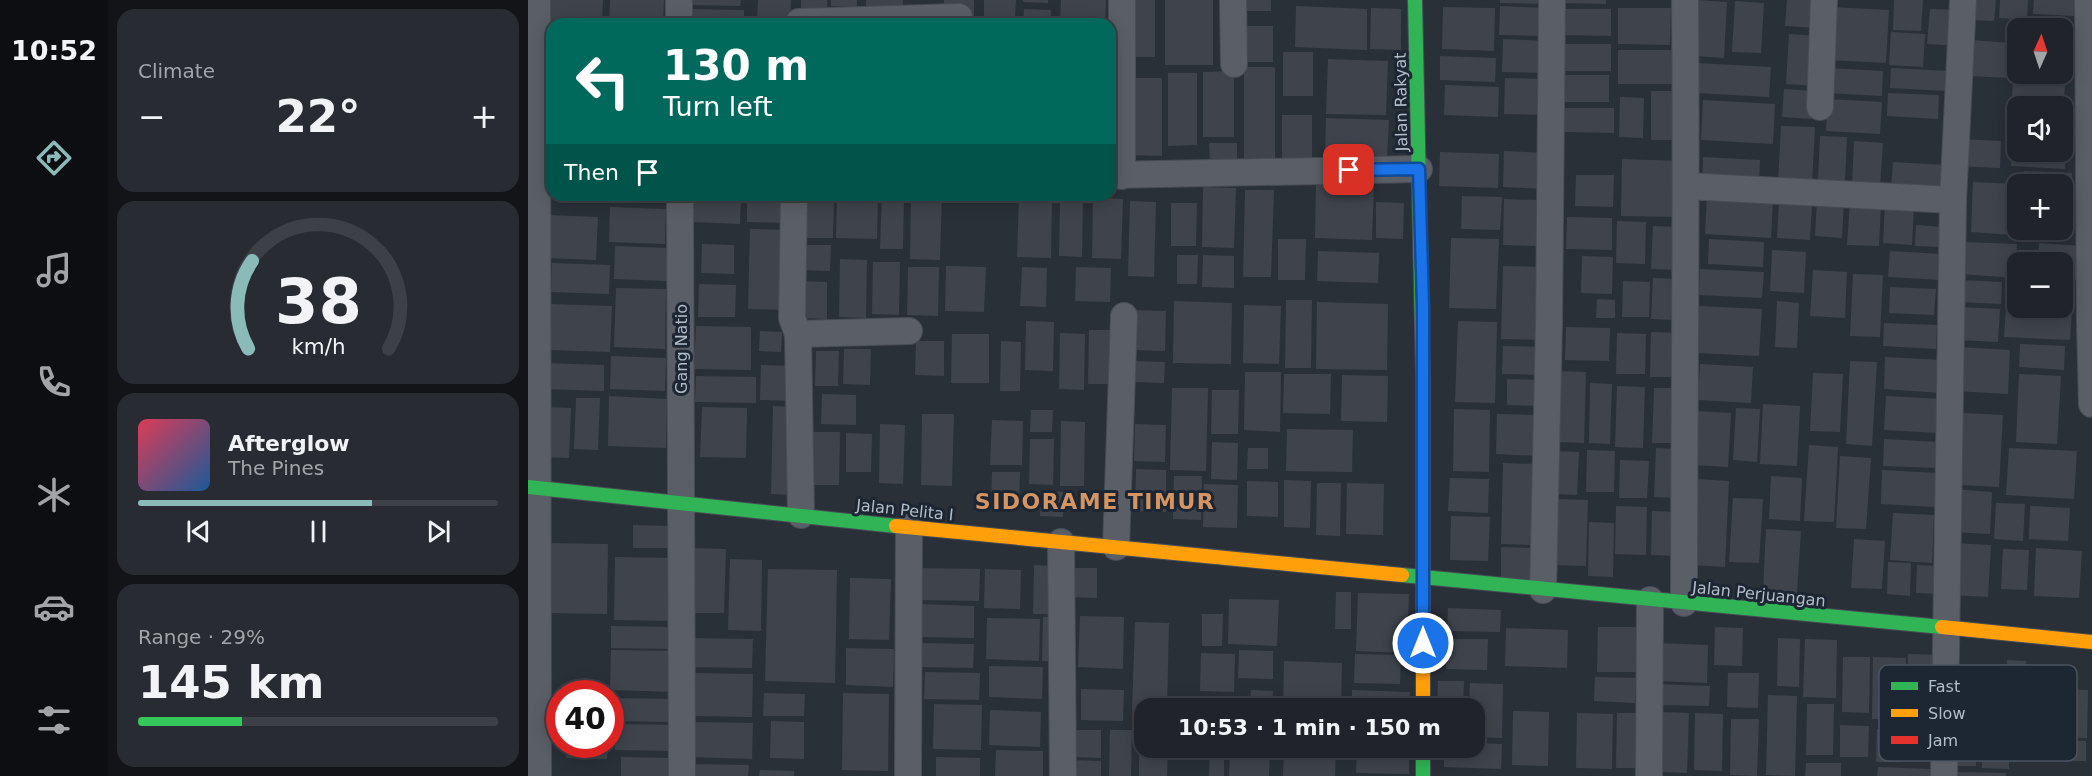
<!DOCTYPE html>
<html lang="en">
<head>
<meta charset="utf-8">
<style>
  body { margin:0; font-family:"DejaVu Sans",sans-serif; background:#282c32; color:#f1f3f6; height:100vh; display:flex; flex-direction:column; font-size:22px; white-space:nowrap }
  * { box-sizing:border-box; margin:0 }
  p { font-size:20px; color:#a2a4a8 }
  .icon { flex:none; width:33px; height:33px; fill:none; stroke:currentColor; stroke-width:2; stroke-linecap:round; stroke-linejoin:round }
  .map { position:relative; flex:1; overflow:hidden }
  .side { display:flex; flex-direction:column; gap:9px; padding:9px; background:#121417; width:420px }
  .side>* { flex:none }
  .guide { position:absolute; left:18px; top:18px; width:570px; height:183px; border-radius:18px; box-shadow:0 3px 15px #0003,0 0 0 2px #3d4147; background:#00695c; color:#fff; overflow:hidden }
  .needle { width:39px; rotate:3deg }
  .controls { position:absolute; left:1479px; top:18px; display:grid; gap:12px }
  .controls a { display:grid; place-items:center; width:66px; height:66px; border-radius:12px; background:#20242a; box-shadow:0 3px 15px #0003,0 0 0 2px #3d4147; font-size:30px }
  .speed { position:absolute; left:18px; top:680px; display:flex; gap:12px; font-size:30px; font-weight:700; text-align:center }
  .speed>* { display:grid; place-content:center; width:78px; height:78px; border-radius:50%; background:#20242a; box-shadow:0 3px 15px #0003,0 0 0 2px #3d4147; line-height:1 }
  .speed .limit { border:9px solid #d22; background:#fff; color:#111 }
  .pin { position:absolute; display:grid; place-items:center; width:51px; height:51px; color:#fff; margin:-26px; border-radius:12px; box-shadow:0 3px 9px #0006 }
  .me { position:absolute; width:66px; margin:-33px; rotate:0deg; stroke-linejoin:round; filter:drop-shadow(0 0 4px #0008) }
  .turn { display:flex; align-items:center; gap:21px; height:126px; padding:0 18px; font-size:27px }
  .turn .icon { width:78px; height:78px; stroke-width:2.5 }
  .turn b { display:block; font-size:42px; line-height:51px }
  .then { display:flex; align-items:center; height:57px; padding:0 18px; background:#0003; gap:12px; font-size:22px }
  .big { font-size:45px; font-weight:700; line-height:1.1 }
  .side .widget { flex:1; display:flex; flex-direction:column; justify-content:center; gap:9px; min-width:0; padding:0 21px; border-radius:18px; background:#282c32 }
  .side .dial { align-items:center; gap:0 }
  .dial svg { height:156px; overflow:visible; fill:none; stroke:#3d4147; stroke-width:7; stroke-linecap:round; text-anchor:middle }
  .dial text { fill:#f1f3f6; stroke:none }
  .song { display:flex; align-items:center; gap:18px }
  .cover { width:72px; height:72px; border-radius:9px; background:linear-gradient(135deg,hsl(350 70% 55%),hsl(210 70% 35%)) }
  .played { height:6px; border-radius:3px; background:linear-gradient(90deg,#8bbbb9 65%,#3d4147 65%) }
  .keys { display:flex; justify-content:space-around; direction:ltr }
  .heat { display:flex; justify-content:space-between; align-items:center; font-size:33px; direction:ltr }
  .charge { height:9px; border-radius:4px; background:linear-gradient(90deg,#34c759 29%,#3d4147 0) }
  .trip { position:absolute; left:606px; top:698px; width:351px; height:60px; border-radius:18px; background:#20242a; box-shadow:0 3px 15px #0003,0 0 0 2px #3d4147; font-weight:700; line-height:60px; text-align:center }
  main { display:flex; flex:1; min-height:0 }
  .tabs { display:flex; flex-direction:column; width:108px; justify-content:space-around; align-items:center; background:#0d0e11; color:#a2a4a8 }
  .tabs .icon { width:42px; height:42px }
  .tabs .current { color:#8bbbb9 }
  .tabs b { font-size:27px; color:#f1f3f6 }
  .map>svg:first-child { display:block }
  .building { fill:#3f444c }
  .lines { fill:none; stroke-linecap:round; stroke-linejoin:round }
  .street-casing { stroke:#484c55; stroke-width:28 }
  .fast-casing { stroke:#484c55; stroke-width:16 }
  .slow-casing { stroke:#484c55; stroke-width:16 }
  .jam-casing { stroke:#484c55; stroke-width:16 }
  .street { stroke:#5a5e66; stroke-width:26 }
  .fast { stroke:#30b455; stroke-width:14 }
  .slow { stroke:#ff9f0a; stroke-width:14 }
  .jam { stroke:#e5322d; stroke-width:14 }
  .route-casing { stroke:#114b97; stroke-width:15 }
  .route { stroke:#1a73e8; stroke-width:10 }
  .labels { text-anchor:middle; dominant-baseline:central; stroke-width:6; stroke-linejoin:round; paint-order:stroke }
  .street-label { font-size:16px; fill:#b4bcc9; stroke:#1d2633 }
  .district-label { font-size:22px; font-weight:bold; letter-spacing:1.5px; fill:#d59563; stroke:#1d2633 }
  .key { fill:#1d2633; stroke:#4a5360; stroke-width:1.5 }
  .key-label { font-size:16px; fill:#b4bcc9 }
</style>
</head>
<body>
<main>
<nav class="tabs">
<b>10:52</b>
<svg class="icon current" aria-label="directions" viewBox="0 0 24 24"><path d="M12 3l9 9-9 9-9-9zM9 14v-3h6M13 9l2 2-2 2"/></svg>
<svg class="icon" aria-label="music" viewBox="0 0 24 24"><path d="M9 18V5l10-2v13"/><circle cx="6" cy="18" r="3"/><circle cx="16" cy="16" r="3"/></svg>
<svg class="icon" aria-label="phone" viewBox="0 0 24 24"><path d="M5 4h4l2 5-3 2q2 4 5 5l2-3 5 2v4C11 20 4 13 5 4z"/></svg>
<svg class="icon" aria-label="climate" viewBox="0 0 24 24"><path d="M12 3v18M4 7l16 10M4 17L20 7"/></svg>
<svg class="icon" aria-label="car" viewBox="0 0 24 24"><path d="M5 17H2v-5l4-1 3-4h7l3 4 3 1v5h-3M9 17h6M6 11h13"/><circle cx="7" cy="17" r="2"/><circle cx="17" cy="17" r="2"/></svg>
<svg class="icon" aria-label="filters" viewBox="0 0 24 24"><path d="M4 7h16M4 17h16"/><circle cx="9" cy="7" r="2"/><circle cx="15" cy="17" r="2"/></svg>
</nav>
<section class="side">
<div class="widget"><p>Climate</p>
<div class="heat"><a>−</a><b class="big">22°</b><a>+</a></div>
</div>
<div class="widget dial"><svg viewBox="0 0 100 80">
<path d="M14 69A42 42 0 1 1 86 69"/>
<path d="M14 69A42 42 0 0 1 16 24" stroke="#8bbbb9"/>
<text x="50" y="56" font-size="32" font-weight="700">38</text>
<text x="50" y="72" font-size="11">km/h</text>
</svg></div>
<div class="widget">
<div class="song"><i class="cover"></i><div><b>Afterglow</b><p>The Pines</p></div></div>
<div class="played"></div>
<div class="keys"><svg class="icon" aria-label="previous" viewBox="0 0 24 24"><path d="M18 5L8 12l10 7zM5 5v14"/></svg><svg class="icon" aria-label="pause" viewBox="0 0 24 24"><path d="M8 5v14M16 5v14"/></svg><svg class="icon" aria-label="next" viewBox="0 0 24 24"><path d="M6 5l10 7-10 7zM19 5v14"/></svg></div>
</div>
<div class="widget"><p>Range · 29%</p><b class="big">145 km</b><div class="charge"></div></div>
</section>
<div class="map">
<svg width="1564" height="776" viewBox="0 0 1564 776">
  <rect width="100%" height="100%" fill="#2a3038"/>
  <!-- building -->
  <path class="building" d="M16,0H75L74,24H24V27H15Z
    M82,0H136L135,24H81Z
    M159,0H213L212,6L159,5Z
    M230,0H263L262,24H229Z
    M273,0H299V11L273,10Z
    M303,0H329V7L303,6Z
    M338,0H375V8L338,7Z
    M416,0H446V16L415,15Z
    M456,0H488L487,16H456Z
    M495,0H520V3L495,2Z
    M533,0H578L577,24H532Z
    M597,0H627V57H597Z
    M637,0H685V65H637Z
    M713,0H743V11H713Z
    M972,0H1018V4L972,3Z
    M1035,0H1078V4L1035,3Z
    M1170,0L1199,2L1196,58L1167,56Z
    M1259,0H1291L1290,28L1257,26Z
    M1366,0H1395L1393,31L1365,30Z
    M1441,0H1468L1466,21L1440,20Z
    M1472,0H1500L1499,20L1471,18Z
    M1506,0H1547L1546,16L1505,14Z
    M1207,1L1236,3L1233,53L1204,52Z
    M768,6L839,9V50L767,47Z
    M972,6L1016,8L1015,36L971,35Z
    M915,7L967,8L966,51L914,49Z
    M1304,7L1361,10L1358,63L1301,60Z
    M843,8L873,9V50L842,49Z
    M1090,8H1143L1142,45L1090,44Z
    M160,9L216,10V24H159Z
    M496,9L523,10L522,24H495Z
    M1037,9H1083V36L1037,35Z
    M1402,9L1433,10L1431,46L1399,44Z
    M1489,23L1545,24V48H1534V28H1489Z
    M711,26H745V62H711Z
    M1363,32L1397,34L1395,67L1361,65Z
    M20,34H24V73H19Z
    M1261,34L1291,36L1289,86L1258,84Z
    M975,39L1018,41L1017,73L974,72Z
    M1443,40L1483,43L1481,78L1441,76Z
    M1034,44H1083V71H1034Z
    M1090,50H1150V84H1090Z
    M755,52H785V96H755Z
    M1487,52H1490V74H1534V55H1539L1536,100L1484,97Z
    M912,56L968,58L967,82L912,80Z
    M800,59L860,61L858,115L798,114Z
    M1169,63L1243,67L1241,97L1168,93Z
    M716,67H747V158H716Z
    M1300,68L1355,71L1354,96L1299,93Z
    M1363,68L1420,71L1419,91L1362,88Z
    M706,71V137H675V72Z
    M640,73H669V145L640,146Z
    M1036,75H1081V102H1035Z
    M600,78H634V156L600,155Z
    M977,78L1018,79L1017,115L976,114Z
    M917,85L971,87L970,117L916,115Z
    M1256,89L1286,91L1284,119L1254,117Z
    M1123,91H1151V140H1123Z
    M1360,93L1411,95L1410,119L1359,116Z
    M1092,97L1116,98L1115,138L1091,137Z
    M1300,99L1354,102L1352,134L1298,131Z
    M1175,100L1247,104L1245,144L1173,140Z
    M1486,107L1490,108V152H1534V110H1541L1537,169L1483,166Z
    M1035,108H1086V133L1035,132Z
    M754,115H784V158H754Z
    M798,118L861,120L859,157L797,155Z
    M1253,126L1287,127L1284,184L1250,182Z
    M1292,136L1319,137L1317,182L1290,180Z
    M1431,139L1473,141L1472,168L1429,166Z
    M1326,141L1355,143L1352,187L1324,185Z
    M19,142H24V193L17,192Z
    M681,143H709V163H682Z
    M976,151L1018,153L1016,189L975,187Z
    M912,152L971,154L970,188L911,186Z
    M1175,157L1232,160L1231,186L1174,183Z
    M1094,159L1151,161L1149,217L1093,216Z
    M1365,162L1418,165L1416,193L1363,190Z
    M1496,171L1544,173L1542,213H1534V184H1496Z
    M1048,175H1086L1085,207L1047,206Z
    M788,181L846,182L844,240L787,238Z
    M1445,182L1487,184L1484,235L1443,232Z
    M675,187L708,188L706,248L674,247Z
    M717,190H746L743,277H715Z
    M165,195H213L212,224L164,222Z
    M274,195H306L305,238H273Z
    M309,195H350L349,239L308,238Z
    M354,195H376L375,249H352Z
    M383,195H414L412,260L382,259Z
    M219,196L261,197V223L219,222Z
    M934,196L974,197L972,230L933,229Z
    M1179,196L1245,200L1243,238L1177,234Z
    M491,198L524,199L523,258L489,257Z
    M565,198L595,199L593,259L564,258Z
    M976,199L1010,200L1008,246L975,245Z
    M1289,200L1316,201L1314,238L1287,236Z
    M532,201L555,202L554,257L531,256Z
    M602,201L628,202L626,277L600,276Z
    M848,202L876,203L875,239L848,238Z
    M1251,202L1284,204L1282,240L1249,238Z
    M1322,202L1353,204L1351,246L1319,245Z
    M643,203H669L668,246H643Z
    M1357,205L1386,206L1384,245L1355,243Z
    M82,207L138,209L137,244L81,242Z
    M21,215L70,217L68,260L20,258Z
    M1039,217L1084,218V250L1038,249Z
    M1089,221L1118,222L1117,264L1088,263Z
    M1388,225L1414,227L1413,247L1387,246Z
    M1125,226L1151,227L1150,270L1123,269Z
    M222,229L262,230L261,310L220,309Z
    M923,238L971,239L968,309L921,308Z
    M750,239H778L777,280H750Z
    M1181,239L1236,242L1235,267L1180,264Z
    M1435,242L1489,244L1487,278L1433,274Z
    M1511,243L1554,246L1552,280L1534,279V262H1510Z
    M174,244L206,245V274L173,273Z
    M273,245H303L302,271L273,270Z
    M87,246L140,248L139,281L86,279Z
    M1244,250L1278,252L1276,293L1242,291Z
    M790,251L851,253L850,283L789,281Z
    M1362,251L1414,254L1413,280L1360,277Z
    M649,255H670L669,284H649Z
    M675,255L706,256V288L674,287Z
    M1054,256L1085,257L1084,294L1053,293Z
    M312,259L339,260L338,318L311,317Z
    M345,262H372L371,315L344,314Z
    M24,263L82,265L81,294L23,292Z
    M418,266L458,267L456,312L417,311Z
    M975,266L1017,267L1015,340L973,339Z
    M380,267H411L410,316L379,315Z
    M494,267L519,268L518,307L492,306Z
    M548,267L583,268L582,302L547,301Z
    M1172,269L1236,272L1234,298L1171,295Z
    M1285,270L1319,272L1317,318L1282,316Z
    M1325,274L1355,275L1352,337L1322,336Z
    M1125,278L1150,279L1148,320L1123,319Z
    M1432,280L1474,282L1473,304L1431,302Z
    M270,281L299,282V319L269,318Z
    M1095,281L1122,282L1121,317H1094Z
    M171,284L208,285L207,317H170Z
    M1362,287L1408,289L1406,315L1361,313Z
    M88,288L138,289L137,349L86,347Z
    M1479,290L1490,291V308H1534V293L1545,294L1542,340L1476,337Z
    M1069,299L1087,300V318H1068Z
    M758,300H784L783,368H757Z
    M646,301L704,303L703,364L645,363Z
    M1249,301L1271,303L1269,348L1247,347Z
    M789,302L860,304L859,370L788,369Z
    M22,304L84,306L82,352L21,350Z
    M716,305L753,306L751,364L715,363Z
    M1171,306L1234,309L1231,356L1169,353Z
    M1432,307L1472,309L1470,342L1430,340Z
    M603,310L638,311L637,351L603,350Z
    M498,321L526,322L525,371L497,370Z
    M930,321L969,322L967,403L927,402Z
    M1356,323L1409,325L1408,349L1355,346Z
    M168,326L223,327V370L166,369Z
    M1038,327L1082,328L1081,361L1037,360Z
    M561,330H592L591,384H560Z
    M232,331L254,332L253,352L231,351Z
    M1123,332L1150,333L1149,377H1122Z
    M532,333L557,334L556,390L531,389Z
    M1089,333L1118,334L1117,374H1088Z
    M424,334H461V383H423Z
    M388,341H416V376L387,375Z
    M473,341L493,342L492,391H472Z
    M1492,344L1537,346L1536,370L1491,367Z
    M975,346L1017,347L1016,375L974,374Z
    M1429,347L1482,350L1480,394L1426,391Z
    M316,349H343L342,385L315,384Z
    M288,351H311L310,386H287Z
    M83,356L138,358L137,391L82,389Z
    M1357,357L1415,360L1413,393L1356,389Z
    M605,361L637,362L636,383L605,382Z
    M1322,361L1349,362L1344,446L1318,444Z
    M17,363L76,365V391L16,389Z
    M1172,364L1225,367L1223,403L1170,400Z
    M233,365L264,366V401L232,400Z
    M1031,371L1058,372L1056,443L1029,442Z
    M717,372H753L752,432L716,430Z
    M1285,373L1315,374L1312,432L1282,431Z
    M756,374H803L802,414L755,413Z
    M1491,374L1533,376L1529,444L1488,442Z
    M814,375L860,376L859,422L813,421Z
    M168,376L228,377V403L167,402Z
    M979,379L1015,380L1014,406L979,405Z
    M1062,383L1084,384L1082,444L1061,443Z
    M1089,386L1117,387L1115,448L1087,447Z
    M644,388H680L678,471L642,470Z
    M1126,388H1153L1152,443H1124Z
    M684,390H711L710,434H683Z
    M294,394L328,395V425L293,424Z
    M81,396L139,399L138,448L80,446Z
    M1358,396L1413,399L1411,433L1356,430Z
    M48,398H72L70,450L46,449Z
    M1235,404L1272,406L1269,466L1232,464Z
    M245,406L265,407L263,495L243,494Z
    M15,407L43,408L41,458L13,457Z
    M174,407L219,408L218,458L172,457Z
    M1208,408L1232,409L1229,462L1205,460Z
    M926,409L962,410L961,472L925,471Z
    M503,410H525L524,432H502Z
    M1168,411L1203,413L1200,467L1165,465Z
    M1435,413L1475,415L1471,487L1431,485Z
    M394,414H426L424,486L393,485Z
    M969,414L1012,415L1011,456L968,454Z
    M464,420L495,421L494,465H462Z
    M533,421L557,422L556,486H532Z
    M352,424L377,425L375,484L351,483Z
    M607,424L638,425L637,462L606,461Z
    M759,429L825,430L824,472L758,471Z
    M280,432H312L311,485H279Z
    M318,433L344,434L343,472H318Z
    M502,439H526L525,485L501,484Z
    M1356,439L1410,442L1409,468L1355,466Z
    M684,442L710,443L709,480L683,479Z
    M1281,445L1310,447L1306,522L1276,521Z
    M720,448H740V469H719Z
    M1128,448L1150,449L1148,498L1126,497Z
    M1481,448L1549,451L1546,499L1478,495Z
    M1059,450L1087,451L1086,492H1058Z
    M1028,451L1051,452L1049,495L1027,494Z
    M1312,456L1343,458L1338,529L1308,528Z
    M1092,460L1121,461L1119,498H1091Z
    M975,463L1009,464L1006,545L973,544Z
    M608,469L638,470V512L607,511Z
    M1354,470L1409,473L1407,507L1353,504Z
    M464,472H492L491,504H463Z
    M646,476H674L673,520L645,519Z
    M1243,476L1274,478L1272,521L1241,519Z
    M922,478L961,479L960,513L920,511Z
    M1169,479L1201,481L1197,567L1164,565Z
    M756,480L783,481L782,528L756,527Z
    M719,481L750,482V517L719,516Z
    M789,483H813L812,536L788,535Z
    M819,483L856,484L855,535L818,534Z
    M676,484L710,485L709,528L675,527Z
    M1424,489L1464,492L1462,534L1422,532Z
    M513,491L536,492L535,517L512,516Z
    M1205,498L1235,499L1231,563L1201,562Z
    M1026,499L1060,500L1058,566L1024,565Z
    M1468,503L1497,504L1495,541L1466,539Z
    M1088,506L1119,507L1118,555L1087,554Z
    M1502,506L1542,508L1540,541L1501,539Z
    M1124,511L1151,512L1150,556L1123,555Z
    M1365,513L1406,515L1404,563L1362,560Z
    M923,516L962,517L960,561L922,560Z
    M1061,522L1086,523L1085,577L1060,576Z
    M105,525L144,526V548H105Z
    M1238,529L1273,531L1268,607L1249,606L1250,591L1235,590Z
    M1326,539L1357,541L1354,589L1323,588Z
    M20,543L80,544L79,614L19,613Z
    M1424,543L1463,545L1460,597L1421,595Z
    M973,547L1004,548L1003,583L973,582Z
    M165,548L198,549L196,613H163Z
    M1508,548L1554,551L1551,598L1506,596Z
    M1475,549L1501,550L1499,590L1473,589Z
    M87,557L145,558L144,621L86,620Z
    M202,559L234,560L233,631L200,630Z
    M1360,562L1383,563L1382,596L1359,594Z
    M506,565L528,566L527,614H505Z
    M1389,565L1410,566L1408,594L1388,593Z
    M391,568L452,569L451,601L390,600Z
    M541,568H569V598L540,597Z
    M240,569L309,570L307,683L237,681Z
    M457,569L493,570L492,609L456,608Z
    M322,578L363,579L361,640L321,639Z
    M808,592H823V629H807Z
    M830,593L881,594L879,653L828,651Z
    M701,599L751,600L749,646L700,644Z
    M393,604L446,606V638L392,637Z
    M920,608L973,610L972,632L919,631Z
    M674,614H695L694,646H674Z
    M552,616L596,617L595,669L550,667Z
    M515,617H533L531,662L514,661Z
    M459,618L512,619L511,661L458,659Z
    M607,622L641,623L639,708H616V713H604Z
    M83,626L145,627L144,649L83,648Z
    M1070,627H1108V672H1069Z
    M1187,627L1215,628L1214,666L1186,665Z
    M978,628L1040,630L1039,668L977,666Z
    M161,638L225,639L224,668L160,667Z
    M1250,638L1272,639L1271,687L1249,686Z
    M919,639H960L959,670L918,669Z
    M1277,639L1309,640L1308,698L1275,697Z
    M394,643L446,644L445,668L393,667Z
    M1129,643L1180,645L1179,683L1128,681Z
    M318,648L366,649L365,687L318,685Z
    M83,650L147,651L146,692L82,690Z
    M711,650L745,651V679L710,678Z
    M673,653L707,654L706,692L672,691Z
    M827,654L873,655L872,684L826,683Z
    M1380,654L1416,655L1414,733L1379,732Z
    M1315,657H1342L1341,713L1314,712Z
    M1345,657L1378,658L1377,720L1344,719Z
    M1479,660L1498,661V693H1479Z
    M756,661L814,663L813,708H755Z
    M461,666L515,667L514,699L461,697Z
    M397,672L452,673L451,700L396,699Z
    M165,673L225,674L224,717L164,716Z
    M1200,673H1231L1230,708L1199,707Z
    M1067,677L1108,678L1107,703L1066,701Z
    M910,681H936L935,708H909Z
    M942,683L975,684L974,738L946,737V708H941Z
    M1128,684L1182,686L1181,706L1128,705Z
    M553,689L596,690L595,721L553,720Z
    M1515,689L1560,690L1559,738L1514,737Z
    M723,690L745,691L744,708H722Z
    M824,690L882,692L881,708H824Z
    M236,693L277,694L276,716H235Z
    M315,693L361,694L360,771L314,770Z
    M1240,695L1269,696L1267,776L1238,775Z
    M85,698L145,699L144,722L85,721Z
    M678,701L715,702V708H678Z
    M406,704L454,705L453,750L405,749Z
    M1279,704H1306L1305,755H1278Z
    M462,710L513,712L512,747L461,745Z
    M985,711L1021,712L1020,766L984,765Z
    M1133,712L1161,713L1159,773L1131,772Z
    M1049,713L1085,714L1084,769L1048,768Z
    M1089,713H1116L1115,768H1088Z
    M1167,713L1195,714L1194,771L1166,770Z
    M1203,719H1231L1229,776L1202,775Z
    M243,721L276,722V759L242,758Z
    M163,722L225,723L224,759L162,757Z
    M88,724L146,725V751L87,750Z
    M1312,725L1341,726L1340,757H1312Z
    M1425,728L1448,729V766H1424Z
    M1349,729H1373L1372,762H1348Z
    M546,730H573V758L545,757Z
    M582,730H604L603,776H581Z
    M1455,734H1481V769L1454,768Z
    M1527,740L1558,741V761H1527Z
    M946,743L974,744L973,769L916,767V747H946Z
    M38,744H80L79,759L38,758Z
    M611,744H616V747H640L639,776H611Z
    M682,747H696V776H681Z
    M756,747H808L807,776H755Z
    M829,747H881V774L828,773Z
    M702,748L742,749L741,776H701Z
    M468,750L515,751V776H467Z
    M93,757L142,758V776H93Z
    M408,757L452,758V776H408Z
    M541,760L573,761V776H541Z
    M1278,763H1313V776H1277Z
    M164,764L221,765L220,776H164Z
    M1350,767L1403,769V776H1349Z
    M232,770L266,771V776H231Z
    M1428,772L1478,773V776H1428Z"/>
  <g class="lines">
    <!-- street casing -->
    <g class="street-casing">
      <path id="street" d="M9,0L10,776
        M151,0V24
        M705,0L706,64
        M1560,0L1562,322L1564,404
        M270,24L271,22L431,17
        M1292,107L1296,0
        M582,175L891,169
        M594,176V0
        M1158,186L1425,200
        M152,195L154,776
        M266,195L264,318L270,334
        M273,515L270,334L381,331
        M533,542L535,776
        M588,547L596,316
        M1015,590L1021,322L1024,0
        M1156,603C1156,402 1159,201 1157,0
        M380,776L381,527
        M1121,776L1122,600
        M1416,776L1425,200L1435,0"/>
    </g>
    <!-- fast casing -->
    <g class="fast-casing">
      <path id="fast" d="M887,0L895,375
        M0,487L368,526
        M874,575L1414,627
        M895,747V776"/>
    </g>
    <!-- slow casing -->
    <g class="slow-casing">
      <path id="slow" d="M368,526L874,575
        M895,587V708
        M1414,627L1564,642"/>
    </g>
    <!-- jam casing -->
    <g class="jam-casing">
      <path id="jam" d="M895,375V587"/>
    </g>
    <!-- street -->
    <use href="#street" class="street"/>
    <!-- fast -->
    <use href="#fast" class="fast"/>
    <!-- slow -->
    <use href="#slow" class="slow"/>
    <!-- jam -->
    <use href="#jam" class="jam"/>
  </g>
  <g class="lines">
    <!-- route casing -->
    <g class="route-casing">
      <path id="route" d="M821,170L891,169L895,306V643"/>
    </g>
    <!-- route -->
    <use href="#route" class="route"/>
  </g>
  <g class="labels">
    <!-- street labels -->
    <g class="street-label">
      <text transform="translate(873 102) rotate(-91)">Jalan Rakyat</text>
      <text transform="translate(153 349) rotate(-90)">Gang Natio</text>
      <text transform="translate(377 510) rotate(6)">Jalan Pelita I</text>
      <text transform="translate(1231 594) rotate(6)">Jalan Perjuangan</text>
    </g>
    <!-- district labels -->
    <g class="district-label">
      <text x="567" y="501">SIDORAME TIMUR</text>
    </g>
  </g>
  <!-- legend -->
  <rect x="1351" y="665" width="198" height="96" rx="9" class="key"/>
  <rect x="1363" y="682" width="27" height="8" fill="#30b455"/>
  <rect x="1363" y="709" width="27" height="8" fill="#ff9f0a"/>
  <rect x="1363" y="736" width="27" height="8" fill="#e5322d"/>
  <g class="key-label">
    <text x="1400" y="692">Fast</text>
    <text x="1400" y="719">Slow</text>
    <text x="1400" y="746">Jam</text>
  </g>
</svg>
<div class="controls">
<a><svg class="needle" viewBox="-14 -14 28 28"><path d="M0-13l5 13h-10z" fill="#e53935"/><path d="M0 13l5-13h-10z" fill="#a2a4a8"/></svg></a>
<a><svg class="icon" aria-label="sound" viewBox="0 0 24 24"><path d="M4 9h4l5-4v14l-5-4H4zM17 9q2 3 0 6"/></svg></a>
<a>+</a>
<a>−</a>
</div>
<div class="speed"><div class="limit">40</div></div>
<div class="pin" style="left:821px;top:170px;background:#d93025"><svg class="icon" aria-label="arrive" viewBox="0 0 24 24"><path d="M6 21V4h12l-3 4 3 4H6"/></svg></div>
<svg class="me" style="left:895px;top:643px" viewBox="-20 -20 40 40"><circle r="17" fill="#1a73e8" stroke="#fff" stroke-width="3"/><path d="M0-11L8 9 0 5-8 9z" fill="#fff"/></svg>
<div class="trip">10:53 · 1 min · 150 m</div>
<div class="guide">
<div class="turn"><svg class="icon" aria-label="left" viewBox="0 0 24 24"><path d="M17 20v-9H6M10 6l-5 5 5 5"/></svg><div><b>130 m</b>Turn left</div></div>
<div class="then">Then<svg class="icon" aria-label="arrive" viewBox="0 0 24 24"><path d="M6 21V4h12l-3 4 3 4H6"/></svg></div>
</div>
</div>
</main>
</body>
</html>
